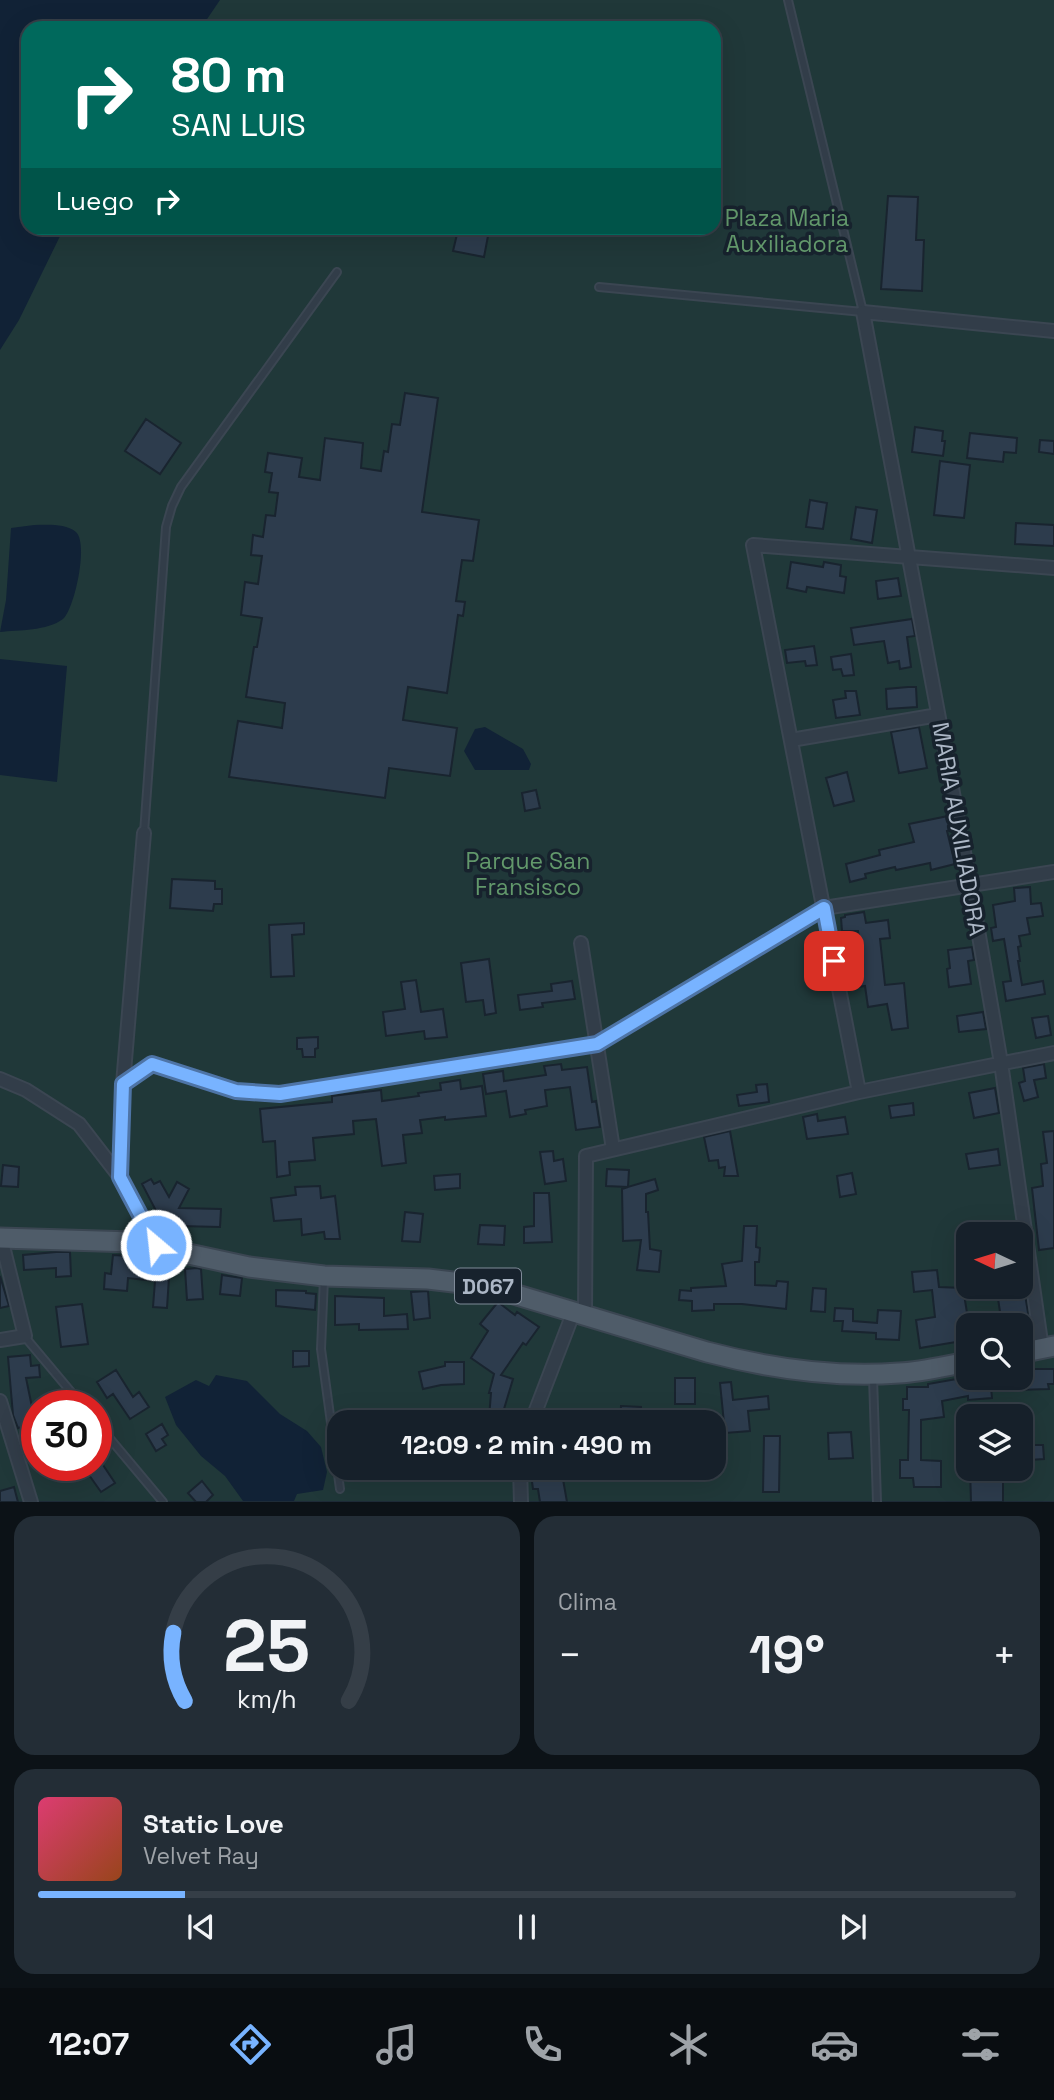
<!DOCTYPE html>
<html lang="es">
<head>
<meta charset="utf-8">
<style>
  body { margin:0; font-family:"Space Grotesk",sans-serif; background:#232d36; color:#f1f3f6; height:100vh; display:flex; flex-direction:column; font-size:26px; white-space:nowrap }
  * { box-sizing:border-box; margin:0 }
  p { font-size:23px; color:#9ea3a8 }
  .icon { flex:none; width:38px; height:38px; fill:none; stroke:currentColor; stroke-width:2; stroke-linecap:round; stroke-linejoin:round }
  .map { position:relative; height:1502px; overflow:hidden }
  .sheet { display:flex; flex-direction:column; gap:14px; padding:14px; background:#0c1217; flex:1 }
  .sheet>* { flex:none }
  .top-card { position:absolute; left:21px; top:21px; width:700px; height:214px; border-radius:21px; box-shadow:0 7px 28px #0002,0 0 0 2px #353e47; background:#00695c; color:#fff; overflow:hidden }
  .needle { width:46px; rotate:274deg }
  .tools { position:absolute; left:956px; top:1222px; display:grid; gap:14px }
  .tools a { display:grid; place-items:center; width:77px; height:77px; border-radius:14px; background:#16202a; box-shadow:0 7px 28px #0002,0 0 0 2px #353e47; font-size:35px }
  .speed { position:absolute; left:21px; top:1390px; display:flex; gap:14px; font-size:35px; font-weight:700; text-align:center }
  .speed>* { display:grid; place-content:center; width:91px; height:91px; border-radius:50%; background:#16202a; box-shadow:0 7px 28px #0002,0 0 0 2px #353e47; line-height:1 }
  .speed .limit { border:10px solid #d22; background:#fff; color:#111 }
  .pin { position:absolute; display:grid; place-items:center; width:60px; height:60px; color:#fff; margin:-30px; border-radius:14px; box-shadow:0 4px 10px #0006 }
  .me { position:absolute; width:77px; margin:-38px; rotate:332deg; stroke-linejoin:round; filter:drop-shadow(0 0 5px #0008) }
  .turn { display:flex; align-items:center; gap:24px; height:147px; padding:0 35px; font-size:32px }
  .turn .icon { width:91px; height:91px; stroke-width:2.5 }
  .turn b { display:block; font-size:49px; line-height:60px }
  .then { display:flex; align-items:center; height:66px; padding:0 35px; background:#0003; gap:14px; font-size:26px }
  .big { font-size:52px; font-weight:700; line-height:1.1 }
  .sheet .card { flex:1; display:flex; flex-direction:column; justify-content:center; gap:10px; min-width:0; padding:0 24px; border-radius:21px; background:#232d36 }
  .sheet .dial { align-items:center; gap:0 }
  .dial svg { height:182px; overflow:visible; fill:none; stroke:#353e47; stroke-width:7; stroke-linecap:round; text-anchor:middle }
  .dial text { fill:#f1f3f6; stroke:none }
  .song { display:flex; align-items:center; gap:21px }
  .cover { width:84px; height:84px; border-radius:10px; background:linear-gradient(135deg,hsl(340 70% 55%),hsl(20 70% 35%)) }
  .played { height:7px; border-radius:4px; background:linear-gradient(90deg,#78b3ff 15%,#353e47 15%) }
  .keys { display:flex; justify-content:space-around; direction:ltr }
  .heat { display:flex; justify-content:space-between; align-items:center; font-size:38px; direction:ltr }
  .sheet .tiles { flex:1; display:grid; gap:14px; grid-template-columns:1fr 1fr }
  .card:last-child { grid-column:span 2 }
  .trip { position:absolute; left:327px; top:1410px; width:399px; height:70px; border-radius:21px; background:#16202a; box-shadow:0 7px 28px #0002,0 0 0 2px #353e47; font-weight:700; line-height:70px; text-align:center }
  .tabs { display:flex; height:112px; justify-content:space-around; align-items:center; background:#090d11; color:#9ea3a8 }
  .tabs .icon { width:49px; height:49px }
  .tabs .on { color:#78b3ff }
  .tabs b { font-size:32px; color:#f1f3f6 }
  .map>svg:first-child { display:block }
  .green { fill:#203839; fill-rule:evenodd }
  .water { fill:#112236 }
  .building { fill:#2d3c4d; stroke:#19242f; stroke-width:2 }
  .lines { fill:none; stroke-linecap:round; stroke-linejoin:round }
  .service-casing { stroke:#3b4652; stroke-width:10 }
  .minor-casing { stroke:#3b4652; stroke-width:16 }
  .primary-casing { stroke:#3b4652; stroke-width:23 }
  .service { stroke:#323d49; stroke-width:6 }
  .minor { stroke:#323d49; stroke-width:12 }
  .primary { stroke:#4f5c69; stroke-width:19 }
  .route-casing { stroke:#4e74a6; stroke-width:18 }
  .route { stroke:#78b3ff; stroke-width:12 }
  .labels { text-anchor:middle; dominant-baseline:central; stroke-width:7; stroke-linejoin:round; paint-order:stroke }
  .shield { fill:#17222d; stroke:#7f8a98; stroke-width:2 }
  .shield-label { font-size:21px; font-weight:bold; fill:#acb7c6 }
  .park-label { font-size:23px; fill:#62986b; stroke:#17222d }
  .street-label { font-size:23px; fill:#acb7c6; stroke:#17222d }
</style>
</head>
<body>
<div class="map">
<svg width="1054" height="1502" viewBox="0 0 1054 1502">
  <rect width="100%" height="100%" fill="#1e2b38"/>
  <!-- green -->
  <path class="green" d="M60,0H1054V1501H0V35ZM28,28H714V228H28ZM968,1234H1020V1286H968ZM968,1325H1020V1377H968ZM37,1405H96V1465H37ZM968,1416H1020V1468H968ZM340,1423H714V1468H340Z"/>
  <!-- water -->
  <path class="water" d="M0,0H220L201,28H28V228H64L19,320L0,350Z
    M34,525C47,525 65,523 76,532C89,544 74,610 63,619C47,631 19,630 0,632L6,600L11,528Z
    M0,659L67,666L57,782L0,775Z
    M485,727L523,749L531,764L529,770H475L464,751L475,729Z
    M216,1375L247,1381L280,1414L307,1431L321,1447L327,1472L323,1490L297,1494L294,1501H243L225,1476L201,1456L176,1425L165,1397L196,1380L209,1386Z"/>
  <!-- building -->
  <path class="building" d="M888,196L918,197L916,240H924L922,291L881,289Z
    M458,230L488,236L484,257L453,251Z
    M405,393L438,398L422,512L479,520L473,561L462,560L456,601L465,602L463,616L458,615L447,693L408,687L403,720L457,728L450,776L389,768L385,798L229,777L238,721L282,728L285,703L246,697L254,647H257L262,618L241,615L245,582L258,584L262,556L251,555L253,535L263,537L266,515L275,516L278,493L269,492L272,473L265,472L268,453L302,458L299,477L320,480L325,438L363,443L361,468L381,471L384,451L388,452L392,424L400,425Z
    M146,419L181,443L160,474L125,451Z
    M915,427L943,431L942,441H945L943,456L912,452Z
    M970,433L1017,438L1016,453L1004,452L1003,462L967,458Z
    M1040,440L1054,441V454L1039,452Z
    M940,461L970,465L964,518L934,515Z
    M810,500L827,503L823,529L806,527Z
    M856,507L877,510L872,543L851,539Z
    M1016,523L1054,525V546L1015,544Z
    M791,562L823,567L824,562L841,565L840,576L846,577L844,593L807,587L806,592L787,588Z
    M898,578L901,596L878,599L876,581Z
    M912,619L915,636L907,637L911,667L900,669L899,661L888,663L884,641L854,645L851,628Z
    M814,646L817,665L806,666L805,661L787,663L785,650Z
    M851,654L854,675L843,676L841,669L833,670L831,657Z
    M908,687H916L917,707L887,709L886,689Z
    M845,691H856L860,715L836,718L833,700L846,698Z
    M919,727L927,768L899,773L891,732Z
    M847,772L854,801L834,806L826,778Z
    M536,790L540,808L525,811L522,793Z
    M948,816L951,830L947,831L955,864L931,870L930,863L896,870L895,867L865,874L866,878L850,882L846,864L880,855L879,850L914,842L909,824Z
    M172,879L215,881V889H222V904H214L213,911L170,908Z
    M1030,887L1031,904L1041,903L1043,916L1027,918L1030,934L1019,936L1021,946L1018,947L1020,961H1018L1022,985L1043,981L1045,994L1006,1001L1003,982L1011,981L1004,939L993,941L991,928L996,927L993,905L1015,901L1014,888Z
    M864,912L866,923L888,920L890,938L880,939L885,985L904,983L908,1028L892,1030L887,1004L868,1007L865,986L852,988L849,966L863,964L858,931H842L841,918L845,917V915Z
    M304,923V934L292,935L294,976L271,977L269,925Z
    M972,947L974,960L968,961L971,984L949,987L947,969L950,968L948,950Z
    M489,959L496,1013L485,1015L483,1000L466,1002L461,963Z
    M416,980L421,1012L443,1009L447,1037L425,1039L424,1031L386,1036L383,1012L405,1009L401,982Z
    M572,981L575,999L542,1003L543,1007L520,1010L518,995L552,991L551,984Z
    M983,1012L986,1029L959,1032L957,1016Z
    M1048,1016L1051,1035L1036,1038L1032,1018Z
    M318,1037V1048L315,1049V1057H303L302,1049H297V1038Z
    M561,1064L562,1070L587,1067L592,1102L596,1101L600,1127L576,1130L570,1087L545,1090L547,1106L525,1110L526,1114L510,1117L506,1091L486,1094L483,1074L503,1071L504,1081L546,1075L544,1066Z
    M1044,1064L1046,1078L1034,1080L1038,1097L1024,1101L1019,1083L1025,1081L1023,1068Z
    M460,1080L461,1089L482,1086L486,1116L445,1120V1117L420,1120L422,1133L403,1135L406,1163L382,1166L376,1119L353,1121L354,1134L313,1138L315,1160L289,1162L290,1175L277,1177L275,1141L263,1142L260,1109L332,1102V1096L381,1090L382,1101L419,1096L418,1093L441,1090L440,1083Z
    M767,1084L769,1102L739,1106L737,1095L757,1092L756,1085Z
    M995,1088L999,1113L974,1118L969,1093Z
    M913,1103L914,1115L891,1118L889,1106Z
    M817,1114L818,1121L845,1117L848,1134L807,1139L803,1117Z
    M730,1131L738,1176H724L725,1167L719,1168L718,1160L709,1161L704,1137Z
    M1054,1131V1248L1039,1250L1032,1188L1043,1186L1041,1164L1047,1163L1043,1132Z
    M998,1149L1000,1165L969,1169L966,1154Z
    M553,1151L554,1161L563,1159L566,1181L545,1184L540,1152Z
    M3,1165L19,1167L18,1187L1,1186Z
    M607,1169L629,1170L628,1187L655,1179L658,1190L646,1194V1212H648L650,1249L661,1251L659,1272L637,1270L641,1240L623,1241L622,1189L628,1187L606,1186Z
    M852,1173L856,1194L840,1197L837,1176Z
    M460,1174V1188L435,1190L434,1176Z
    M151,1179L154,1184L160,1181L169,1197L177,1182L189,1189L179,1208L221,1209L220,1227L180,1226L177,1232L164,1226L142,1184Z
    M320,1186L321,1198L335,1196L340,1239H325L324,1232L302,1235L301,1219L274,1221L271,1198L296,1195L295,1187Z
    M534,1193H549L552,1242L524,1243V1227L534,1226Z
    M405,1212L423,1214L420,1242L402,1241Z
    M480,1225L505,1226L504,1245L478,1244Z
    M744,1226H757L756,1247L760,1248L759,1262H755V1285L776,1286L777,1281L788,1282L786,1309L742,1304H714V1310L692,1311V1301L679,1300L680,1290L691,1291V1288L726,1286L722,1264L742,1261Z
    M56,1252H70L71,1276L56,1277V1268L24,1270L23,1255Z
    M129,1254L170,1262L167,1308L153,1307L155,1281L128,1278L127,1291L104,1289L105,1273L111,1274L113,1255L129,1256Z
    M197,1268L201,1269L203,1299L187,1300L185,1269Z
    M937,1270L939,1287L963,1288L969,1325L968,1340L920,1348L916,1320L935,1317L932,1290L914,1292L912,1272Z
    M222,1275L242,1278L240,1296L220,1294Z
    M0,1276L9,1306L0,1308Z
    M813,1288L826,1289L825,1312L811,1311Z
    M1024,1288L1030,1325H1002L997,1292Z
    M276,1290L306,1291V1293L316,1294L315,1310L276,1306Z
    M428,1291L430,1318L414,1320L411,1292Z
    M335,1296L384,1298V1316L407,1314L408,1329L359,1330V1324L335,1325Z
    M498,1302L515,1315L517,1312L539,1327L526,1345L523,1343L501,1375L513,1379L501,1419L489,1418L491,1393H489L494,1374L471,1358L488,1331L480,1324Z
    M82,1304L88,1344L61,1347L56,1307Z
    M835,1308L853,1309V1321L877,1323L878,1310L901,1311L899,1340L876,1339V1333L842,1331L843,1321H834Z
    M293,1351H309V1366L293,1367Z
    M30,1355L31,1366L39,1365L40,1377L26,1378L32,1407L37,1406V1424L18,1428L13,1415L8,1357Z
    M445,1362H464V1384L441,1385L423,1389L419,1372L445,1366Z
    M1034,1369H1054V1384H1048L1049,1389L1017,1390V1377H1020V1375H1034Z
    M116,1370L133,1397L139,1392L149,1407L130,1419L113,1394L107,1398L97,1382Z
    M968,1377H990L992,1398L968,1400V1396L942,1401L944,1417L921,1420V1460L941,1461V1487H914L913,1478H900V1460H908L909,1410H903V1399H907V1387H928V1384Z
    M675,1378H695V1404H675Z
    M731,1382L733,1400L768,1396L769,1409L748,1411L750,1431L725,1433L720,1383Z
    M621,1406L641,1407V1412L671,1414V1423H620Z
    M162,1424L168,1435L162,1439L166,1445L156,1451L146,1434Z
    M851,1432L853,1458L829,1459L828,1433Z
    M764,1436H780L779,1492H763Z
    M1028,1445H1043L1044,1459L1029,1460Z
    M82,1465H103L115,1483L101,1492Z
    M463,1468H500L501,1475L465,1480Z
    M530,1468H561L567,1502H540L538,1489H533Z
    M970,1468H1003V1502H971Z
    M202,1481L213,1495L206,1502H196L188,1493Z
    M14,1487L18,1502H0V1491Z"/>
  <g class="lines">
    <!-- service casing -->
    <g class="service-casing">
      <path id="service" d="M599,287L863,312L788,0
        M144,833L166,527L172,506L181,487L337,272
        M324,1278L321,1349L340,1489
        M25,1337L82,1405
        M873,1377L877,1502
        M96,1422L163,1502"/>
    </g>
    <!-- minor casing -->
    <g class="minor-casing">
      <path id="minor" d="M791,740L938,715
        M144,833L123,1084L120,1177L156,1245
        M581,943L613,1149
        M0,1079L26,1090L79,1124L120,1177
        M123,1084C134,1080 141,1069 152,1064L236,1091L280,1094L597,1044L824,908L1054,872
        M859,1092L753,545L1054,568
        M585,1314L586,1156L859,1092L1054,1053
        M0,1340L25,1336L1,1238
        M1042,1349L1001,1063L970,884L863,312L1054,331
        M0,1401L31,1502
        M531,1423L574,1311
        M520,1468L521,1502"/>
    </g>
    <!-- primary casing -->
    <g class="primary-casing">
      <path id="primary" d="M0,1238L133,1242L249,1267L324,1276L428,1279L487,1286L707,1352C768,1368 835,1378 899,1373C922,1372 945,1366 968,1362
        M1020,1353L1054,1346"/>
    </g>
    <!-- service -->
    <use href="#service" class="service"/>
    <!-- minor -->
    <use href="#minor" class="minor"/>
    <!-- primary -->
    <use href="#primary" class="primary"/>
  </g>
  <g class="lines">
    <!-- route casing -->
    <g class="route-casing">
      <path id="route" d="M156,1245L120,1177L123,1084L152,1064L236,1091L280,1094L597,1044L824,908L834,961"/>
    </g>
    <!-- route -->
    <use href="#route" class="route"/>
  </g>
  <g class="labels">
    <!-- shield labels -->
    <rect class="shield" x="455" y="1268.5" width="66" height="35" rx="5"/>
    <g class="shield-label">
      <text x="488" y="1286">D067</text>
    </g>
    <!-- park labels -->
    <g class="park-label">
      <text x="787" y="218">Plaza Maria<tspan x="787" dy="26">Auxiliadora</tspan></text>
      <text x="528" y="861">Parque San<tspan x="528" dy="26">Fransisco</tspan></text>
    </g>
    <!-- street labels -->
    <g class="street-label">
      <text transform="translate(959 829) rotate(80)">MARIA AUXILIADORA</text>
    </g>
  </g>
</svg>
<div class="tools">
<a><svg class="needle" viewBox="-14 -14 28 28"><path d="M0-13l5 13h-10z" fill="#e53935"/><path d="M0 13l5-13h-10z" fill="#9ea3a8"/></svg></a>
<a><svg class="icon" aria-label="search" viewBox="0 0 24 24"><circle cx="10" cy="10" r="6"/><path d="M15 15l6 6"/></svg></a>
<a><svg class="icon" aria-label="layers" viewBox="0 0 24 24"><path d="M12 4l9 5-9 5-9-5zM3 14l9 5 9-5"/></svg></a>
</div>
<div class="speed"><div class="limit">30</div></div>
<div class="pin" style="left:834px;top:961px;background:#d93025"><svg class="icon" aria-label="arrive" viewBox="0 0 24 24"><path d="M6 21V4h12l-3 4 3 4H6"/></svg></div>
<svg class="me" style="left:156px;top:1245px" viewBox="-20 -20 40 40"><circle r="17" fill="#78b3ff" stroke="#fff" stroke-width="3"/><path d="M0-11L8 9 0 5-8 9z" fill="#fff"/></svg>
<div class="trip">12:09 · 2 min · 490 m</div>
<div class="top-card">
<div class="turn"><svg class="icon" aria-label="right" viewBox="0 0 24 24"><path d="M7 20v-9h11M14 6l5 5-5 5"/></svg><div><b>80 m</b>SAN LUIS</div></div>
<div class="then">Luego<svg class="icon" aria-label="right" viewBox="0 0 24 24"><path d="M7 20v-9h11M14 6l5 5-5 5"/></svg></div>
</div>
</div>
<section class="sheet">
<div class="tiles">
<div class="card dial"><svg viewBox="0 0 100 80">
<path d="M14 69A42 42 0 1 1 86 69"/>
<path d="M14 69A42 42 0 0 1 9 39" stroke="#78b3ff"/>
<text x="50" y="56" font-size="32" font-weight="700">25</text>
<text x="50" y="72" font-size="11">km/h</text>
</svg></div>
<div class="card"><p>Clima</p>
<div class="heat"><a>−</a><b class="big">19°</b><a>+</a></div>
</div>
<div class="card">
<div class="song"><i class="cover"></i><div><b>Static Love</b><p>Velvet Ray</p></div></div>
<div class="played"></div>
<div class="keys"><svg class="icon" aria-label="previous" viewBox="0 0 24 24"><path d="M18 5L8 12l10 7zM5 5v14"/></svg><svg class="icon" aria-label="pause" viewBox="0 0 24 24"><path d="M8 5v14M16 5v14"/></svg><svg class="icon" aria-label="next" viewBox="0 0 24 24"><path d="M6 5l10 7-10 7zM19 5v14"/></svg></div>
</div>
</div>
</section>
<nav class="tabs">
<b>12:07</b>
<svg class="icon on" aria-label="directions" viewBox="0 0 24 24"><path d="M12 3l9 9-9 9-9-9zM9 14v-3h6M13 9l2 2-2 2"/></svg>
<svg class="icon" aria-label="music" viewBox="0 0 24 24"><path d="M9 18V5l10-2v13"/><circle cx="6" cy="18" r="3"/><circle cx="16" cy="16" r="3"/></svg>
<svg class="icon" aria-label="phone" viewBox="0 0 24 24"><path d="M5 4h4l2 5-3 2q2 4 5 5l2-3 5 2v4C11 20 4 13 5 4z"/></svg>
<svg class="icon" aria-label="climate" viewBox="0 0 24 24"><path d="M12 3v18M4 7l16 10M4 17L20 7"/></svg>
<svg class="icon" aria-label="car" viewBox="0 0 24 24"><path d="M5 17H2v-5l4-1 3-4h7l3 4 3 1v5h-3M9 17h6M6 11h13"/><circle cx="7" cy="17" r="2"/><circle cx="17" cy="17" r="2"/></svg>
<svg class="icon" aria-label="filters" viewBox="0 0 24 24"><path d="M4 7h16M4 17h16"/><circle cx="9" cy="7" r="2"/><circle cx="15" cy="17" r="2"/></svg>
</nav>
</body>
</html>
